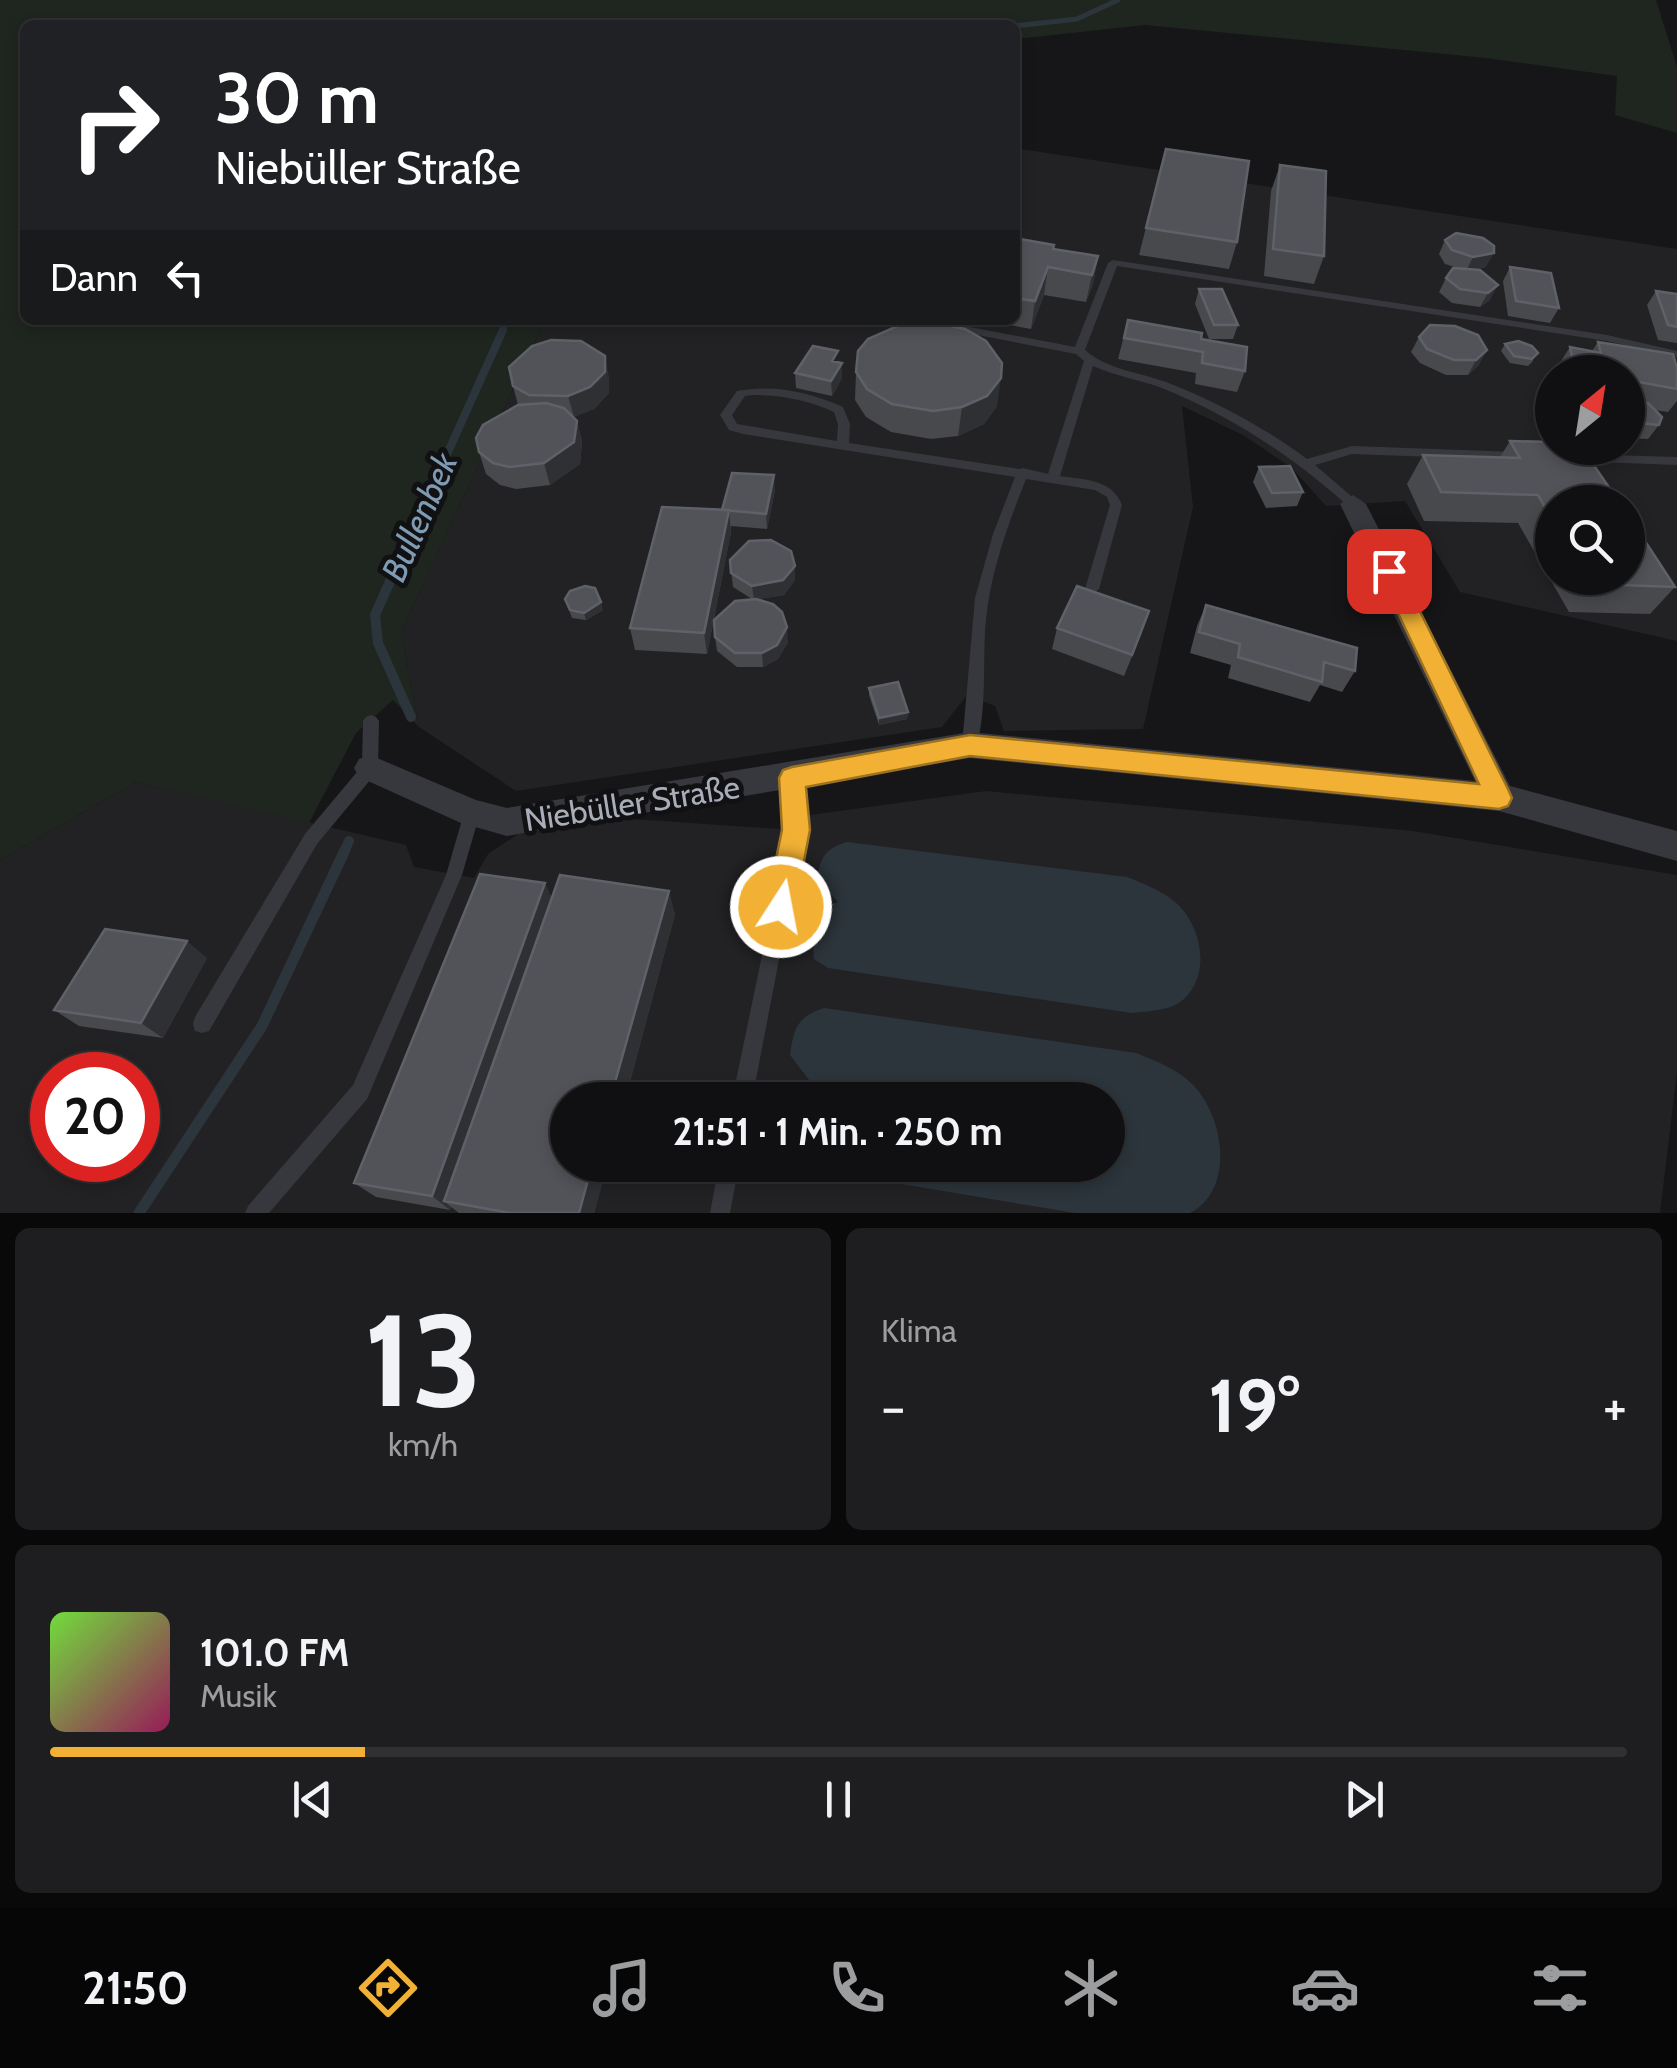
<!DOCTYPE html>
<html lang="de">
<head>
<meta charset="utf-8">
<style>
  body { margin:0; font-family:Cabin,sans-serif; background:#1e1e20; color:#f1f3f6; height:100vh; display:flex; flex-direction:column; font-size:38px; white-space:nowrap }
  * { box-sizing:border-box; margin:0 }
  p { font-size:32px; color:#9c9d9f }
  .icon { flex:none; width:55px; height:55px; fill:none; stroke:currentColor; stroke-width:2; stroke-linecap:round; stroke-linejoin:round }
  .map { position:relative; height:1213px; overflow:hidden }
  .drawer { display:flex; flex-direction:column; gap:15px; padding:15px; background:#09090a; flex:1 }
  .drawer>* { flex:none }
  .hud { position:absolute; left:20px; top:20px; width:1000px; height:305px; border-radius:15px; box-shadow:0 5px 15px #0003,0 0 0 2px #303032; background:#202124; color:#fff; overflow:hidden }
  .needle { width:65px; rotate:30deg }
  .tools { position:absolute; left:1535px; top:355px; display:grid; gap:20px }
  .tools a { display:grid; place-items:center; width:110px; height:110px; border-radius:50%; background:#101012; box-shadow:0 5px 15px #0003,0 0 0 2px #303032; font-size:50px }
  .speed { position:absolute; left:30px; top:1052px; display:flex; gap:20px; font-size:50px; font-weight:700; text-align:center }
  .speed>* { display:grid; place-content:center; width:130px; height:130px; border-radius:50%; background:#101012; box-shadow:0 5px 15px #0003,0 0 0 2px #303032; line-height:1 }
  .speed .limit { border:15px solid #d22; background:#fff; color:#111 }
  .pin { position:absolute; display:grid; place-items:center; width:85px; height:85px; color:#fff; margin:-42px; border-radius:20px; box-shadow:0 5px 15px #0006 }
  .me { position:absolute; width:110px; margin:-55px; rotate:11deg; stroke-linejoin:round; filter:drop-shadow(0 0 8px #0008) }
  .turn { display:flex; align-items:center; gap:35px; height:210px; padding:0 30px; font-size:45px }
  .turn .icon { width:130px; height:130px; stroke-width:2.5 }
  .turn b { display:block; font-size:70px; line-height:85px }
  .then { display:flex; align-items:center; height:95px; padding:0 30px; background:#0003; gap:20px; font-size:38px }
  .big { font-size:75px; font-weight:700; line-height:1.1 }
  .drawer .widget { flex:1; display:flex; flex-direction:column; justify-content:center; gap:15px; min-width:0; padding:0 35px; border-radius:15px; background:#1e1e20 }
  .drawer .dial { align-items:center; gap:0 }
  .dial b { font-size:130px; line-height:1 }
  .song { display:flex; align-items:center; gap:30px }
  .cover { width:120px; height:120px; border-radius:15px; background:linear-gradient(135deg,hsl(100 70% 55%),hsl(330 70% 35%)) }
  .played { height:10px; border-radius:5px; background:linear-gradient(90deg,#f2b134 20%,#303032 20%) }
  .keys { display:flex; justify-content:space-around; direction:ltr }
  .heat { display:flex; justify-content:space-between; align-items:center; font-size:55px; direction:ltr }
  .drawer .tiles { flex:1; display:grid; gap:15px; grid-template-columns:1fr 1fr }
  .widget:last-child { grid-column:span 2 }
  .trip { position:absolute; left:550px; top:1082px; width:575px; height:100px; border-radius:50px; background:#101012; box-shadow:0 5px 15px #0003,0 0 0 2px #303032; font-weight:700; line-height:100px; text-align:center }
  .menu { display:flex; height:160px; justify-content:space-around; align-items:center; background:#060607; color:#9c9d9f }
  .menu .icon { width:70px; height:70px }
  .menu .on { color:#f2b134 }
  .menu b { font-size:45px; color:#f1f3f6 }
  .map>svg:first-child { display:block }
  .built { fill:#222225; fill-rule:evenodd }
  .green { fill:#1e261f }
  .water { fill:#2c353c }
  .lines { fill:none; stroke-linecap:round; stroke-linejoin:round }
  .stream-far4 { stroke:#2c353c; stroke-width:5 }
  .stream-far3 { stroke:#2c353c; stroke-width:6 }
  .stream-far2 { stroke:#2c353c; stroke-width:8 }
  .stream-far1 { stroke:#2c353c; stroke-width:10 }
  .stream { stroke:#2c353c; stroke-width:11 }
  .service { fill:#37383d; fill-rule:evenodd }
  .minor { fill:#37383d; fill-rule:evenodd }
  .wall { fill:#47494d }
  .shaded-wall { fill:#2f3033 }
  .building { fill:#525359; stroke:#5f6168; stroke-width:2.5 }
  .route { fill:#f2b134; stroke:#9d7322; stroke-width:2.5 }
  .labels { text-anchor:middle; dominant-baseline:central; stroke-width:10; stroke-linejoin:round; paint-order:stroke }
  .street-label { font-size:32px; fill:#a8adb8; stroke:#111113 }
  .water-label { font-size:35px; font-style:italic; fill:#7f9bb3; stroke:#111113 }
</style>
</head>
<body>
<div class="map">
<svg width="1677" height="1213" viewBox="0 0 1677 1213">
  <rect width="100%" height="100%" fill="#161618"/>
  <!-- built -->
  <path class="built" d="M1015,148L1677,249V641L1460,592L1405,501L1326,506L1292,468L1243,435L1182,406L1193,507L1143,729L1004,731L995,706L967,695L942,727L516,791L419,727L401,632L545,320H1015ZM1552,372H1628V448H1552ZM1552,502H1628V578H1552Z
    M136,782L406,845L414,867L474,878L488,854L518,834L618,818L809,831L810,815L986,791L1413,831L1677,875V1072L1660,1213H0V860ZM52,1075H138V1160H52ZM568,1100H1108V1165H568Z"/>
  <!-- green -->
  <path class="green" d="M0,0H1656L1677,67V133L1615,115L1617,76L1486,58L1145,25L1015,39V25H25V320H545L401,632L419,727L393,700L356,733L309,823L136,782L0,860Z"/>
  <!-- water -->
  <path class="water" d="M847,842L1127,877C1144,884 1161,890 1175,902C1201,924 1212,973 1184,999C1171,1011 1149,1011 1132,1013L828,968L814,959L811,919L820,908L838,902L817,879C821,856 825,849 847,842Z
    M824,1008L1136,1053C1156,1061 1175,1068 1191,1083C1224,1114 1236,1189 1190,1213H1075L800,1167L1108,1165V1100H786L793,1091L812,1084L790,1055C794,1028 797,1017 824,1008Z"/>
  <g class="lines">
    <!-- stream-far4 -->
    <path class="stream-far4" d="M1015,26L1077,19L1118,0"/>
    <!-- stream-far3 -->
    <path class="stream-far3" d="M501,332L507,320"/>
    <!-- stream-far2 -->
    <path class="stream-far2" d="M398,563L503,330"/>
    <!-- stream-far1 -->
    <path class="stream-far1" d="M399,561L375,615L378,643L411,717
      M344,852L349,841"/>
    <!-- stream -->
    <path class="stream" d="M139,1213L262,1026L345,850"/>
    <!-- service -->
    <path class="service" d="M1113,260L1607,335L1677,351V357L1607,341L1117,266L1085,350C1109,371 1142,372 1171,384C1219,403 1265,428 1307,459L1352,446L1517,452L1523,456L1517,460L1352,454L1315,465L1357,501L1359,504L1357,507H1349C1295,458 1234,418 1167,390C1143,380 1117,377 1093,366L1060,476C1085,480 1112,479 1122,505L1099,589L1092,594L1085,589L1110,505L1107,497L1095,490L1026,479C1008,524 991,571 986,619C982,658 988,714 975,750L970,751L965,750L962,745L975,598L993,534L1015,477L743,434L729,430L720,415L737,391C773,384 810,392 843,407L850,424L849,443L1019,469L1023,468L1048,474L1084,361L1076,354L916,323L911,320H933L1075,347L1108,263ZM753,395C782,395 808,400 834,412L838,424L837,441L737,424L732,415L745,396Z
      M1573,454L1677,457V465L1569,461L1567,458Z
      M371,715L376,717L379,721L378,768L376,773L317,844L209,1031L202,1033L195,1031L193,1024L195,1017L305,834L362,766L363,721L366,717Z
      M792,771L798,773L800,778L804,830L752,1100H732L788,830L784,778L786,773Z
      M472,806L478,808L480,813L462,875L367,1099L269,1213H245L248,1206L353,1085L446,875L464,813L466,808Z
      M719,1165H739L730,1213H710Z"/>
    <!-- minor -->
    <path class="minor" d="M1353,495L1366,504L1510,786L1677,831V861L1499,811L970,758L507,836L461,823L359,777L354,768L359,759L370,755L476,800L507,808L970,732L1475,781L1340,504Z"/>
  </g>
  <!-- wall -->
  <path class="wall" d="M1166,149L1237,242L1229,269L1139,255Z
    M1280,165L1324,256L1314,284L1264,276L1271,191Z
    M1456,233L1486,267L1474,269L1480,270L1490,300L1480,307L1452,303L1439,292L1446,278L1458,268L1445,264L1439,254L1445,240Z
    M1015,238L1054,249L1098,256L1093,284L1086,302L1044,295L1031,329L982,320H1015Z
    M1510,267L1559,308L1550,323L1508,316L1503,281Z
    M1199,289L1238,325L1233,339H1209L1195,304Z
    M1656,291L1677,294V343L1658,340L1647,305Z
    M1128,320L1201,339L1245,371L1237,392L1195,384L1196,373L1118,359Z
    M1455,326L1479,365L1468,375H1446L1420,363L1411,352L1419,337Z
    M1518,341L1533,361L1528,366L1510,363L1501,351L1505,344Z
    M1598,342L1677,368V401L1668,412L1654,410L1659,425L1648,439L1628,438V372H1557L1556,369L1570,347L1592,351Z
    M838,363L842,378L832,396L796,388L795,373Z
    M856,372L997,406L984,424L958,436L931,439L891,432L866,417L855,400Z
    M609,377V393L594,409L573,417L577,421L582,442L580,464L550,485L516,489L500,485L486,474L479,452L518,405L513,386Z
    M1552,389V423L1537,413L1539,404L1548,390Z
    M1510,441L1552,502V578H1628L1675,587L1650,614L1569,612L1518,523L1424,521L1407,484L1423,455L1500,457Z
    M1259,467L1303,492L1297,506L1266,508L1253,482Z
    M775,490L767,529L731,526V532L707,654L635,650L630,628L722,510Z
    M730,560L795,580L784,595L758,599L788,642L778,659L763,667H737L717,651L715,637L752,599L733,587Z
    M565,599L603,610L586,620L572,618Z
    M1206,605L1355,671L1342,692L1320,685L1310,702L1228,678L1231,665L1190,653L1197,626Z
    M1057,628L1142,632L1124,676L1052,649Z
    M869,688L908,712L907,719L879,725L869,695Z
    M552,898L675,914L625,1100H568L607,1165L594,1213H459L451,1207L450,1210L376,1197L354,1183Z
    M207,958L163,1038L79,1026L54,1010Z"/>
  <!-- shaded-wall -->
  <path class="shaded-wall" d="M1494,253L1486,267L1466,271L1473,257Z
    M1098,256L1093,284L1086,302L1092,275Z
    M1048,267L1044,295L1031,329L1035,301Z
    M1498,285L1490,300L1480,307L1488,293Z
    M1487,350L1479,365L1468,375L1476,360Z
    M605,356L609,377V393L594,409L574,417L568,396Z
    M842,363V378L832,396L831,381Z
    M1001,378L997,406L984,424L958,436L962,407Z
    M577,421L582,442L580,464L550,485L544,463Z
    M774,475L775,490L767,529L766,514Z
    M729,510L731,532L707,654L704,633Z
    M795,566V580L784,595L754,600L752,586Z
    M601,602L603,610L586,620L584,613Z
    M787,627L788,642L778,659L763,667L762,653Z
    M908,712L907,719L879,725V718Z
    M545,883L556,906L444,1201L451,1207L450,1210L432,1196Z
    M669,891L675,914L625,1100H610Z
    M187,941L207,958L163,1038L141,1023Z
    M592,1165H607L594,1213H579Z"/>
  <!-- building -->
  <path class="building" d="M1166,149L1249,161L1237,242L1146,228Z
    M1280,165L1326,171L1324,256L1273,249Z
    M1456,233L1483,238L1494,246V253L1473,257L1452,250L1445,240Z
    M1015,238L1054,245L1053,249L1098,256L1092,275L1048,267L1035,301L1015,298Z
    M1510,267L1551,273L1559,308L1516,301Z
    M1453,268L1480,270L1498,285L1488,293L1460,289L1446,278Z
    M1199,289H1222L1238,325H1214Z
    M1656,291L1677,294V327L1668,325Z
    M1128,320L1202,333L1201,339L1247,347L1245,371L1202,363L1203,352L1124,338Z
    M932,322L965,329L986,341L1002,363L1001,378L987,396L962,407L933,411L892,404L867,389L856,372L858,351L868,339L902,324Z
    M1430,325L1455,326L1478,335L1487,350L1476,360H1454L1427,349L1419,337Z
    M551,340L581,341L605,356V372L590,387L568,396L529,395L513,386L509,367L532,346Z
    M1518,341L1532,346L1538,353L1532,359L1514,356L1505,344Z
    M1598,342L1673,354L1677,368V389L1628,380V372L1575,371L1570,347L1601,353Z
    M813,346L838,351L832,361L842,363L831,381L795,373Z
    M1552,389V402L1546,399L1548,390Z
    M1628,400L1648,403L1662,417L1659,425L1628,422Z
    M546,403L564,408L577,421L574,442L544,463L509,467L493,463L479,452L476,438L483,425L518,405Z
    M1510,441L1552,442V448H1582L1619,502H1552V519L1538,495L1441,492L1423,455L1520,458Z
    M1290,466L1303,492L1272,493L1259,467Z
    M732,473L774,475L766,514L722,510Z
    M662,507L729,510L704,633L630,628Z
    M1628,515L1675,587L1592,584L1588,578H1628Z
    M771,540L791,551L795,566L783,580L752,586L731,573L730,560L749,541Z
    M585,586L595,588L601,602L584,613L570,610L565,599L570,591Z
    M1077,586L1149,611L1132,655L1057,628Z
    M756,599L773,604L782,612L787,627L777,645L762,653H735L715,637L714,620L735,601Z
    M1206,605L1357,648L1355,671L1324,662L1322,682L1238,657L1240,644L1199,632Z
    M898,682L908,712L879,718L869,688Z
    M480,874L545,883L432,1196L354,1183Z
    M560,875L669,891L610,1100H568V1165H592L579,1213H510L444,1201Z
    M105,929L187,941L141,1023L54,1010Z"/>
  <!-- route -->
  <path class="route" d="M1389,563L1400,571L1508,789L1512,798L1508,806L1499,809L970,756L806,787L810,830L795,907L791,917L781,921L771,917L766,907L782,830L779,778L783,770L792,767L970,735L1479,784L1378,571Z"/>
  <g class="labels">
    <!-- street labels -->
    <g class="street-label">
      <text transform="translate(632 803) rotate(-9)">Niebüller Straße</text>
    </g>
    <!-- water labels -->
    <g class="water-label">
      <text transform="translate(419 517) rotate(-66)">Bullenbek</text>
    </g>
  </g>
</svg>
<div class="tools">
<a><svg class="needle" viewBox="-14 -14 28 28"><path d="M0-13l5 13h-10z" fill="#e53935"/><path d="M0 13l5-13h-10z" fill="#9c9d9f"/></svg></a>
<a><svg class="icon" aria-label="search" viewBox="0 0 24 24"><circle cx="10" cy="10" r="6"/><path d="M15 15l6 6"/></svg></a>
</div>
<div class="speed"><div class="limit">20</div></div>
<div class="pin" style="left:1389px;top:571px;background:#d93025"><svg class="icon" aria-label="arrive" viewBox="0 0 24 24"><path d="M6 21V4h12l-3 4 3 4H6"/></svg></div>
<svg class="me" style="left:781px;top:907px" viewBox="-20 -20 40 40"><circle r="17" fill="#f2b134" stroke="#fff" stroke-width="3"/><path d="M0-11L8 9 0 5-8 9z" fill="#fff"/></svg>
<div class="trip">21:51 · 1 Min. · 250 m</div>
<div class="hud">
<div class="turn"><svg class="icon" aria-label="right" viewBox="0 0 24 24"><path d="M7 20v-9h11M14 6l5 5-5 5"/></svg><div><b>30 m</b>Niebüller Straße</div></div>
<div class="then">Dann<svg class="icon" aria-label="left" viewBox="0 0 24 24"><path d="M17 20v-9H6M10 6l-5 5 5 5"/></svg></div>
</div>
</div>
<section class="drawer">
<div class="tiles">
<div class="widget dial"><b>13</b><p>km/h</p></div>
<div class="widget"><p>Klima</p>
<div class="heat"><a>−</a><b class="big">19°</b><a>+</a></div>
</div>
<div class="widget">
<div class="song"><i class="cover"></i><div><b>101.0 FM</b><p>Musik</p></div></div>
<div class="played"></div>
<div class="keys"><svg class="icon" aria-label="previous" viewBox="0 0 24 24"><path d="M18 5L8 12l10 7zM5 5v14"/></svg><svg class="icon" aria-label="pause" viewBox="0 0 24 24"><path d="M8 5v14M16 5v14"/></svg><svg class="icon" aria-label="next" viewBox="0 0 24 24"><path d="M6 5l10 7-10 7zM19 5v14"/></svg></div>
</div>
</div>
</section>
<nav class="menu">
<b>21:50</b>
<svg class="icon on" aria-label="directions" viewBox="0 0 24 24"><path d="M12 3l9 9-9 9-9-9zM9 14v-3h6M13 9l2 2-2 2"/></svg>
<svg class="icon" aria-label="music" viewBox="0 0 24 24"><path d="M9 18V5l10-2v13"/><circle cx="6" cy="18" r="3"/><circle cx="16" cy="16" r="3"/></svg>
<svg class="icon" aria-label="phone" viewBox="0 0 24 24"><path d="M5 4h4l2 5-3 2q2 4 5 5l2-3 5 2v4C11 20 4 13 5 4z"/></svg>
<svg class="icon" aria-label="climate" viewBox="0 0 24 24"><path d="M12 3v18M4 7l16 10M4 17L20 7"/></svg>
<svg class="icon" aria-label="car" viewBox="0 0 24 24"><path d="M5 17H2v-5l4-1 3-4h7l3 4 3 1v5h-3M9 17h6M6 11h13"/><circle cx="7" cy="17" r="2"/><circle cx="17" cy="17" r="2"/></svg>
<svg class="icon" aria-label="filters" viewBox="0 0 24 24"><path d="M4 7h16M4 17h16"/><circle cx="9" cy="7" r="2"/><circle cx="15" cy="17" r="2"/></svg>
</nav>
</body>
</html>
